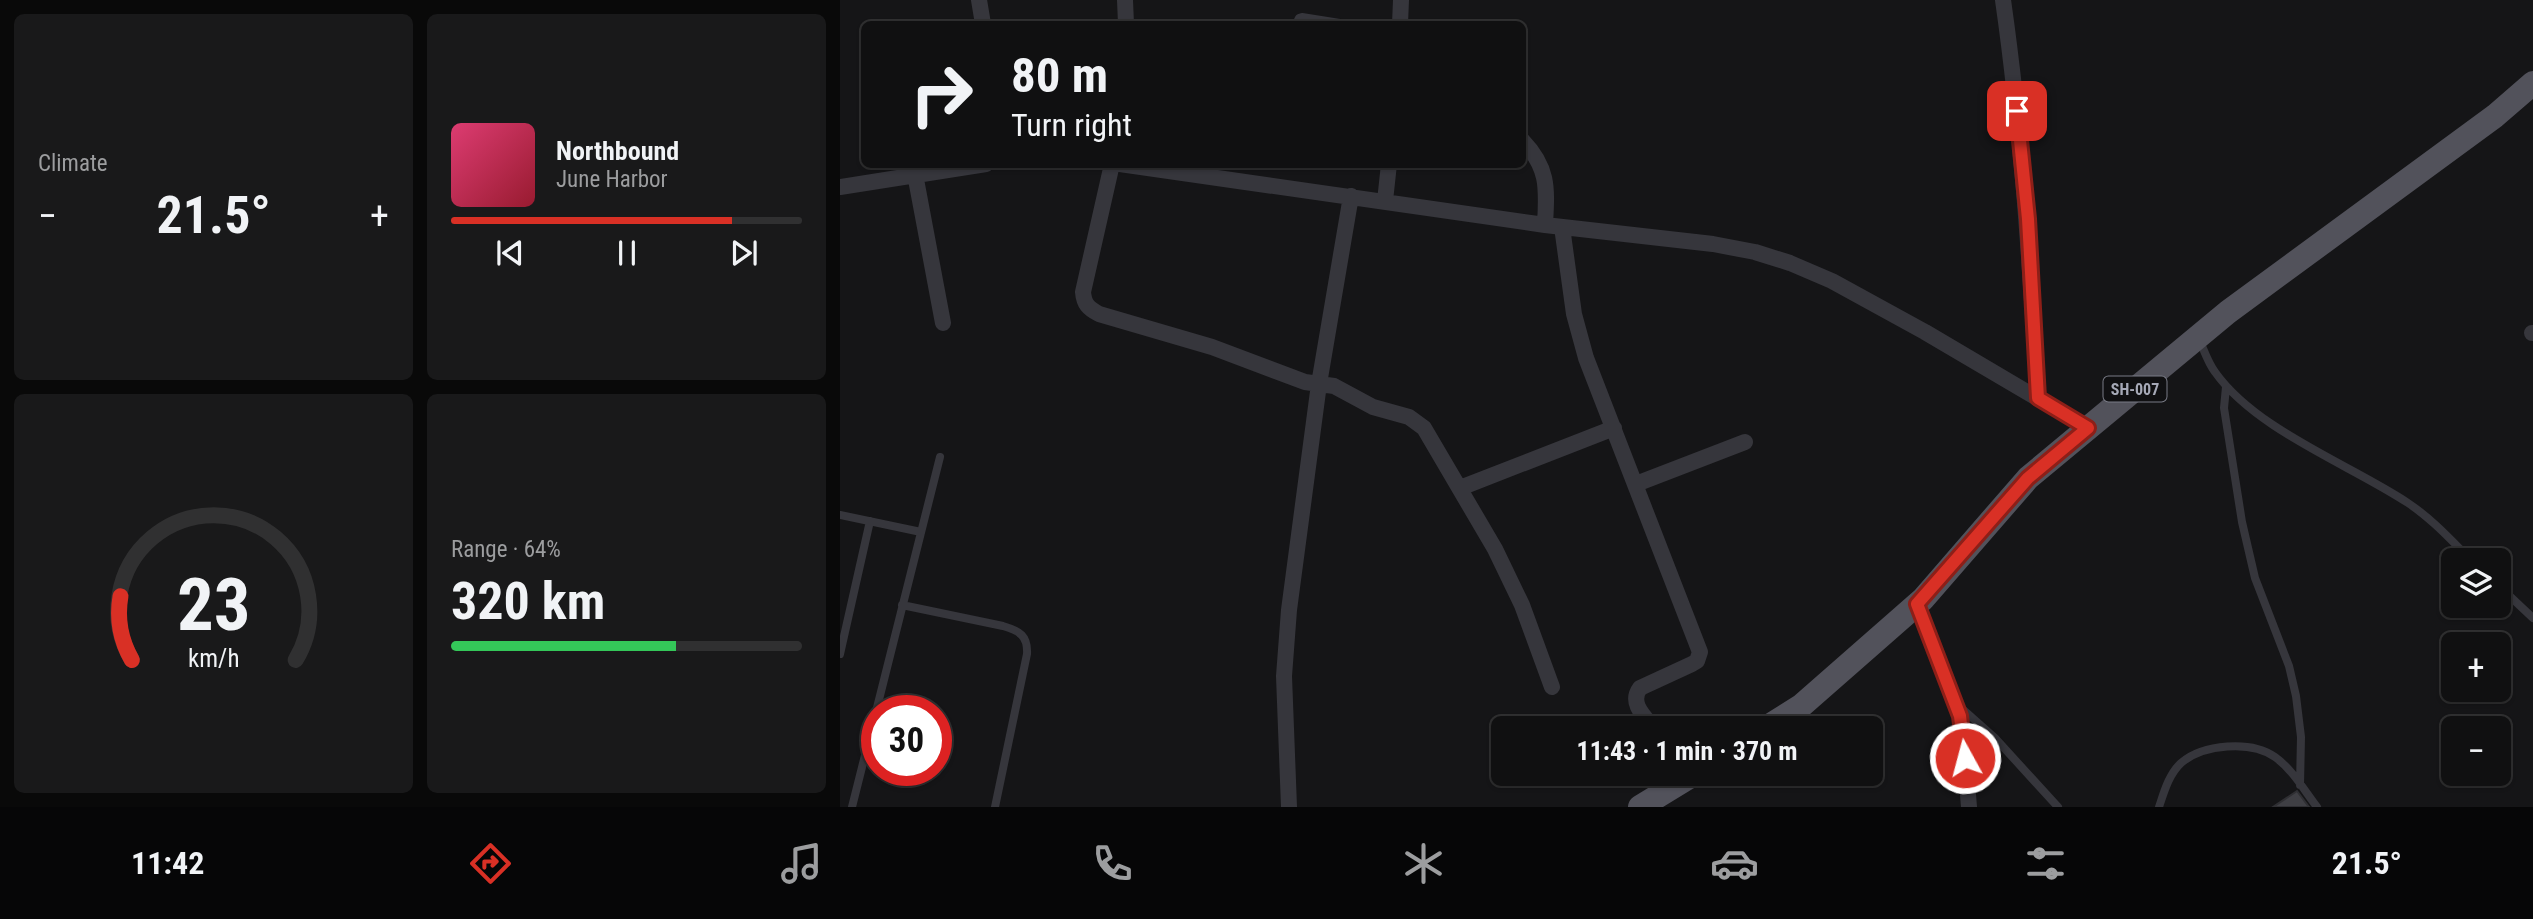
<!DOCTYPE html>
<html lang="en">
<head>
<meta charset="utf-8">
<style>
  body { margin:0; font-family:"Roboto Condensed",sans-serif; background:#19191a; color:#f1f3f6; height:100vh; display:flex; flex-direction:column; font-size:26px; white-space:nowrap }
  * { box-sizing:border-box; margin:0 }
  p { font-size:23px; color:#9c9d9f }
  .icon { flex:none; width:38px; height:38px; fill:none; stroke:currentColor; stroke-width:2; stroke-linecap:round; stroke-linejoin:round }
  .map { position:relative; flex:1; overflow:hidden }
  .drawer { display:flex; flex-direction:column; gap:14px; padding:14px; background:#090909; width:840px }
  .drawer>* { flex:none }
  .banner { position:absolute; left:21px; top:21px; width:665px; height:147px; border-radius:10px; box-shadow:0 2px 5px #0004,0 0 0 2px #303031; background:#101011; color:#f1f3f6; overflow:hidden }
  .buttons { position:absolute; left:1601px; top:548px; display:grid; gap:14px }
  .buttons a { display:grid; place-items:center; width:70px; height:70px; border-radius:10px; background:#101011; box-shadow:0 2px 5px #0004,0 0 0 2px #303031; font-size:35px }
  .speed { position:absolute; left:21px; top:695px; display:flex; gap:14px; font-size:35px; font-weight:700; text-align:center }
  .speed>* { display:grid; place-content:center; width:91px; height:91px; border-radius:50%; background:#101011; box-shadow:0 2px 5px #0004,0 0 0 2px #303031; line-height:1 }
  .speed .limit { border:10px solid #d22; background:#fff; color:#111 }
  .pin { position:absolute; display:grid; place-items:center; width:60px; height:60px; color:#fff; margin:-30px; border-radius:14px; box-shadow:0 4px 10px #0006 }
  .me { position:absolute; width:77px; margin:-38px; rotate:353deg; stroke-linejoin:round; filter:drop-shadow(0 0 5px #0008) }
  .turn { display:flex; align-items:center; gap:24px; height:147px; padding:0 35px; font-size:32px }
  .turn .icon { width:91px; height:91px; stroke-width:2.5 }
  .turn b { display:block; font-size:49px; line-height:60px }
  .big { font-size:52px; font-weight:700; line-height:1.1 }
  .drawer .widget { flex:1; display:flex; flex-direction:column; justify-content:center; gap:10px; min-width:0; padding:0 24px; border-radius:10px; background:#19191a }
  .drawer .dial { align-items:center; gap:0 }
  .dial svg { height:182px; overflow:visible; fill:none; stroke:#303031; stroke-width:7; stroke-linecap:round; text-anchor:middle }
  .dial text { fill:#f1f3f6; stroke:none }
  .song { display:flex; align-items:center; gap:21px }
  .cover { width:84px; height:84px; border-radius:10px; background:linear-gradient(135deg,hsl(340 70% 55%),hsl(350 70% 35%)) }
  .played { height:7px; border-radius:4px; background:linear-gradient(90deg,#d93025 80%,#303031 80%) }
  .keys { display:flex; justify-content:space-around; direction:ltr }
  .heat { display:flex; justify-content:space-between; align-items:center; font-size:38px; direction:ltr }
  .charge { height:10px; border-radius:5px; background:linear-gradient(90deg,#34c759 64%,#303031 0) }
  .drawer .tiles { flex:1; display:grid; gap:14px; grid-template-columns:repeat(2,1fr) }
  .trip { position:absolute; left:651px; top:716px; width:392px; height:70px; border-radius:10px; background:#101011; box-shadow:0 2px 5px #0004,0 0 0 2px #303031; font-weight:700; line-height:70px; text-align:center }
  .tab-bar { display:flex; height:112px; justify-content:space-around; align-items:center; background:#060607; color:#9c9d9f }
  .tab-bar .icon { width:49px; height:49px }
  .tab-bar .selected { color:#d93025 }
  .tab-bar b { font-size:32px; color:#f1f3f6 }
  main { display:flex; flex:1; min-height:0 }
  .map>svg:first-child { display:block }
  .building { fill:#3f3f44; stroke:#2f2f33; stroke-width:2 }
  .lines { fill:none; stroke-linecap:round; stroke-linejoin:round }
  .service { stroke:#36363c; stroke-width:8 }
  .minor { stroke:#36363c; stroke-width:16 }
  .primary { stroke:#52525b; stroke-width:24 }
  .route-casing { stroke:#8d1f18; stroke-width:18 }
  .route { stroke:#d93025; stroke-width:12 }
  .labels { text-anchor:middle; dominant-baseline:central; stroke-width:5; stroke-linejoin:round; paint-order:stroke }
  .shield { fill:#101012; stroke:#797b86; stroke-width:2 }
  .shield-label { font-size:16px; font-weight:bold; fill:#a6a9b7 }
</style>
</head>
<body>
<main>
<section class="drawer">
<div class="tiles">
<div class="widget"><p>Climate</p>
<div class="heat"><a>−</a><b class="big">21.5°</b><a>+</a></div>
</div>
<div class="widget">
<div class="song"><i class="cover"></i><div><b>Northbound</b><p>June Harbor</p></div></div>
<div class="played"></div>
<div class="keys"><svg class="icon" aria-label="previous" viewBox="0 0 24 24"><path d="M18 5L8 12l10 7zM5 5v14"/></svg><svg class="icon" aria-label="pause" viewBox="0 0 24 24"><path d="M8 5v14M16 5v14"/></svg><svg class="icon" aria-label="next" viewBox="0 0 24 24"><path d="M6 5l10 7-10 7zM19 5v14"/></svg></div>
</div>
<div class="widget dial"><svg viewBox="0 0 100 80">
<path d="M14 69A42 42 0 1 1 86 69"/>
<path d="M14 69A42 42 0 0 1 9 41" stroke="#d93025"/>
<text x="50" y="56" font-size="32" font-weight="700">23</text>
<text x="50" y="72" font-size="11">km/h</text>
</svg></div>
<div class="widget"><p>Range · 64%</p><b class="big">320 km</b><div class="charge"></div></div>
</div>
</section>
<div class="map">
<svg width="1693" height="807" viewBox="0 0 1693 807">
  <rect width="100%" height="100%" fill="#151517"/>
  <!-- building -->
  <path class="building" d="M1457,791L1469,807H1433Z"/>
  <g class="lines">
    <!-- service -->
    <path class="service" d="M456,24L459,18L462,17L506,24
      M1359,339C1364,350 1368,363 1375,372C1416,430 1509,464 1568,503C1592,519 1611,540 1631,560
      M1386,387L1384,408L1402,522L1415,578L1449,666L1456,696L1461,737L1460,785
      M0,515L81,532
      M1659,586L1693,618
      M62,605L163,626C180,631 188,636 187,654L155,807
      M0,654L30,521
      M1119,706L1155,738L1218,807
      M12,807L100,457
      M1319,807C1324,792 1329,774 1341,763C1363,744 1411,740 1435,757C1452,769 1464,790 1477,807"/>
    <!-- minor -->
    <path class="minor" d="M139,0L143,24
      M285,0L286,24
      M1163,0C1182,133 1190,264 1198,398
      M560,24L561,0
      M682,140C709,168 707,188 705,225
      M272,164L243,292C244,304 248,308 259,314L372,347L465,382L494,386L533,407L569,417L584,428L655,549L682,605L712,687
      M280,164L705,225L873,244L915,252L950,263L992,281L1085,332L1248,428
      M75,174L103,323
      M0,187L146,164
      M545,201L549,164
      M722,227L734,314L746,358L860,652L857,661L852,664L800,688C789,703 804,716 814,728
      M1692,333H1693
      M796,484L905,442
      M620,488L774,428
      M1077,604L1120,716L1123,733L1129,807
      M449,807L444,676L449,610L479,384L511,196"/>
    <!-- primary -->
    <path class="primary" d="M926,728L961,706L1083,599L1188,478L1388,312L1655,116L1693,83
      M800,807L854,774"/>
  </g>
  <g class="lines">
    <!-- route casing -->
    <g class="route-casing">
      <path id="route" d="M1125,758L1120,716L1077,604L1188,478L1248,428L1198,398L1188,219L1177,111"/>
    </g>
    <!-- route -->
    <use href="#route" class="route"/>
  </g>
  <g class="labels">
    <!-- shield labels -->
    <rect class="shield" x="1263.5" y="376.5" width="63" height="25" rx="5"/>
    <g class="shield-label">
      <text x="1295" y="389">SH-007</text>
    </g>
  </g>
</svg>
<div class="buttons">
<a><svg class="icon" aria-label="layers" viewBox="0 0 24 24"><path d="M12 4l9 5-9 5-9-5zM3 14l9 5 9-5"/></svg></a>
<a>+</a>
<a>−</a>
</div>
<div class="speed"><div class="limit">30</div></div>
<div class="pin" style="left:1177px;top:111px;background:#d93025"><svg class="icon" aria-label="arrive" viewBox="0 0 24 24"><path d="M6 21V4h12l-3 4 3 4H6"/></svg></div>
<svg class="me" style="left:1125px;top:758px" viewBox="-20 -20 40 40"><circle r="17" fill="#d93025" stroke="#fff" stroke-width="3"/><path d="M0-11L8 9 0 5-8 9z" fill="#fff"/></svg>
<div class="trip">11:43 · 1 min · 370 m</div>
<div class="banner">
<div class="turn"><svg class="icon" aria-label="right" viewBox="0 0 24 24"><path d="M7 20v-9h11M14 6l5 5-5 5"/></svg><div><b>80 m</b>Turn right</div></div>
</div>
</div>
</main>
<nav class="tab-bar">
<b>11:42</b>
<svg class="icon selected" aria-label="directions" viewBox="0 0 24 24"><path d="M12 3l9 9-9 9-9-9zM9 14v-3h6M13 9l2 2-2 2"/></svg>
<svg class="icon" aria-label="music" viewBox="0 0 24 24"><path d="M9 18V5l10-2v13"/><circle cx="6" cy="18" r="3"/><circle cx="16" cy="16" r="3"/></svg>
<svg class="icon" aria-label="phone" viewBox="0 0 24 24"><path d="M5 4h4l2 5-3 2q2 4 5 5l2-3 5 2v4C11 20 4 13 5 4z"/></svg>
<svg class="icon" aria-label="climate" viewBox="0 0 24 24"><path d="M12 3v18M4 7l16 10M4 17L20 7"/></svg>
<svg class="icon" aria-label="car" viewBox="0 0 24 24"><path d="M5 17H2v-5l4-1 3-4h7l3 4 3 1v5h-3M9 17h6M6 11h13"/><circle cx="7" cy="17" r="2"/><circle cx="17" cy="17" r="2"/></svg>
<svg class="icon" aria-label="filters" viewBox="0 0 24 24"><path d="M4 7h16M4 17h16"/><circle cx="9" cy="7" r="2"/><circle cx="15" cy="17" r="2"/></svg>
<b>21.5°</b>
</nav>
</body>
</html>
